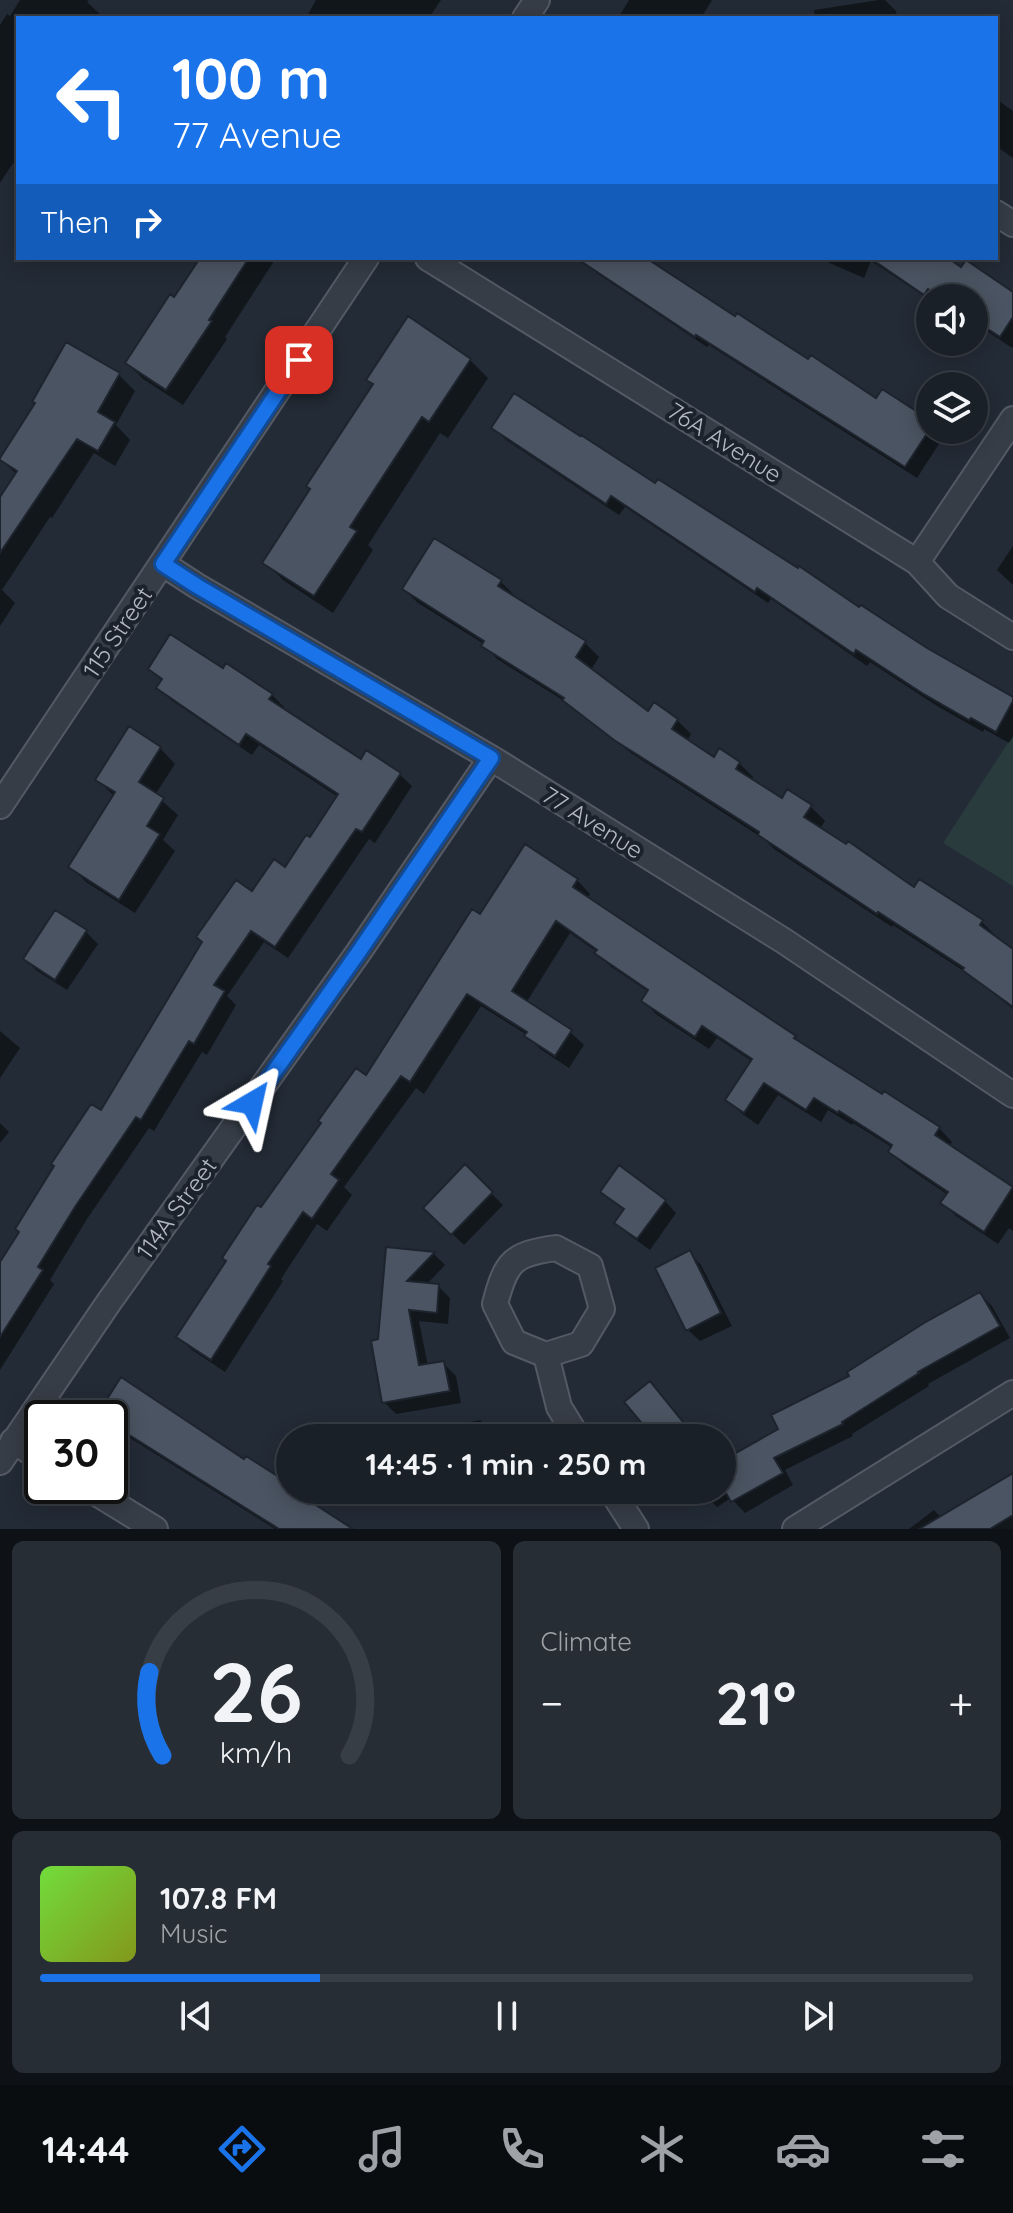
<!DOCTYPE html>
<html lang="en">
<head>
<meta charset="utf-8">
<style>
  body { margin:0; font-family:Quicksand,sans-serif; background:#272d34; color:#f1f3f6; height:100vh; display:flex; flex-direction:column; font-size:30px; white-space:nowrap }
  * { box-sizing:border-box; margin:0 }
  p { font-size:26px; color:#9fa3a8 }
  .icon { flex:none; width:44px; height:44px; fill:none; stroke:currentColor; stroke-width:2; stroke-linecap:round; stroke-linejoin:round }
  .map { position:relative; height:1529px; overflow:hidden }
  .details { display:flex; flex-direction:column; gap:12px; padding:12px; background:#0e1216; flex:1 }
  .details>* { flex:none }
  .hud { position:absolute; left:16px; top:16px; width:982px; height:244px; border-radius:0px; box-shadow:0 4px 20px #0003,0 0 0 2px #383e45; background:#1a73e8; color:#fff; overflow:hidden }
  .fabs { position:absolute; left:916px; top:284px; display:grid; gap:16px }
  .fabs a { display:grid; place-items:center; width:72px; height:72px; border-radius:50%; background:#1a2028; box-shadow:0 4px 20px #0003,0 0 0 2px #383e45; font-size:40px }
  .speed { position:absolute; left:24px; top:1400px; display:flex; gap:16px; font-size:40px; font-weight:700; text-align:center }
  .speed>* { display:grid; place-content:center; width:104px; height:104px; border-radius:50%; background:#1a2028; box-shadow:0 4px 20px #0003,0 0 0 2px #383e45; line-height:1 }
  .speed .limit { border:4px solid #111; border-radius:12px; background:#fff; color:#111 }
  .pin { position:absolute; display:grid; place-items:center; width:68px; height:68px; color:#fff; margin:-34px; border-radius:16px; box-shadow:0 4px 12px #0006 }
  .me { position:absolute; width:88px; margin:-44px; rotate:36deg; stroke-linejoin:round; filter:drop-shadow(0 0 6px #0008) }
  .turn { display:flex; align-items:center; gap:28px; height:168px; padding:0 24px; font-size:36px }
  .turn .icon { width:104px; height:104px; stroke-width:2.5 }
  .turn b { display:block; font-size:56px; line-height:68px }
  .then { display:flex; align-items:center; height:76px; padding:0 24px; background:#0003; gap:16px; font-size:30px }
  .big { font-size:60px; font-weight:700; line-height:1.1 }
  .details .widget { flex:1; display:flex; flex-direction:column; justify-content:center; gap:12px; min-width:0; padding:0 28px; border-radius:12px; background:#272d34 }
  .details .dial { align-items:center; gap:0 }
  .dial svg { height:208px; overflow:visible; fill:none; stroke:#383e45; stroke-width:7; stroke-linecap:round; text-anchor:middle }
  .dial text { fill:#f1f3f6; stroke:none }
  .song { display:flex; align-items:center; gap:24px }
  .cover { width:96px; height:96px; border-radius:12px; background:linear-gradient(135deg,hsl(100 70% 55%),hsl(70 70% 35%)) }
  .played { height:8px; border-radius:4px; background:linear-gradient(90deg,#1a73e8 30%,#383e45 30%) }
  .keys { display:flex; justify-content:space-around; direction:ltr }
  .heat { display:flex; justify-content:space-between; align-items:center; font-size:44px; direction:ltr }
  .details .tiles { flex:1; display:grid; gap:12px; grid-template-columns:1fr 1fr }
  .widget:last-child { grid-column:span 2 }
  .trip { position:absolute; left:276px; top:1424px; width:460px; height:80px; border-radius:40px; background:#1a2028; box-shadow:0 4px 20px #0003,0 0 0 2px #383e45; font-weight:700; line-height:80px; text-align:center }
  .dock { display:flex; height:128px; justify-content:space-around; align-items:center; background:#0a0d10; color:#9fa3a8 }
  .dock .icon { width:56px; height:56px }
  .dock .selected { color:#1a73e8 }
  .dock b { font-size:36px; color:#f1f3f6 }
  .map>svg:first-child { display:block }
  .green { fill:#293b3c }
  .shadow { fill:#0007 }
  .building { fill:#4b5462; stroke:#1e242e; stroke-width:2 }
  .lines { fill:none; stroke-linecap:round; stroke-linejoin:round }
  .minor-casing { stroke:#545a65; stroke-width:28 }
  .minor { stroke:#363d47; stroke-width:24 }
  .route-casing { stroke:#114b97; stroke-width:20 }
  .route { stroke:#1a73e8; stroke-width:14 }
  .labels { text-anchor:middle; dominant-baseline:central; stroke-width:8; stroke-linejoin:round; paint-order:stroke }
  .street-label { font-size:24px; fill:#b1b7c3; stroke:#1c222c }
</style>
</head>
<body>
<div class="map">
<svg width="1013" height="1529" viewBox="0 0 1013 1529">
  <rect width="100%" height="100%" fill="#232b36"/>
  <!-- green -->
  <path class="green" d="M1013,735V886L943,843Z"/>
  <!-- shadow -->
  <path class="shadow" d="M20,0H89L87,2L104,18H18V166L13,163L0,183V25L7,14L10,16Z
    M316,0H441L429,18H306Z
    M629,0H712L701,18H618Z
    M879,0H885L896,11L897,18H815L814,10Z
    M996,99L1013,111V158L996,146Z
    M202,258H282L280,261L276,258L225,337L227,339L183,405L143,379L127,363L175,300Z
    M590,258H644L736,319L808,362L877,401L930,422V430H938L944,436L917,478L709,345L707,347L598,274L587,263Z
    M818,258H944L962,270L1013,294V346L1012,348L974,322V298H930V300L871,261L864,278Z
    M408,319L470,360L488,378L448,438L440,433L368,545L373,550L333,613L283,580L265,562L374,385Z
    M67,345L119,375L135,391L116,425L130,440L115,466L94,453L52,518L50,517L2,590L15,603L0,626V501L17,475L1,459L37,404Z
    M493,427L581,439L860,610L1013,699V737L1009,743L984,729L983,732L937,706L870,662L867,666L771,599L768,603L625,507L619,515L506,440Z
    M1013,546V585L997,570Z
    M501,582L515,596L514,598L585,643L599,657L591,670L649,714L677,720L691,734L687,741L715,759L739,763L753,777L751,781L782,801L788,792L811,807L825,821L819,830L914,890L982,922L996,936L995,938L1013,951V1009L973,977L893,925L892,927L774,849L764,839L631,753L569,704L497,659L484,644L418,603L404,589Z
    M150,669L223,671L272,695L284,707L282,710L361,761L399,774L412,786L375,843L369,839L288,958L264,942L227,996L236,1005L207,1055L202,1052L154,1131L149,1128L87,1219L50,1280L54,1284L0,1370V1266L102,1113L253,894L285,870L310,840L338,797L259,745L252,755L171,700L159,688L163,682Z
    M160,748L175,764L155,795L178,815L163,840L175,851L135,913L86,882L71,867L113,795L98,780Z
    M577,880L590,894L587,899L794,1037L801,1044L883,1096L939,1128L952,1142L949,1146L1013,1188V1231L1009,1228L998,1244L956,1216L943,1203L948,1195L904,1165L890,1152L893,1148L853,1123L852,1125L828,1110L821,1122L778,1095L758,1125L741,1113L728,1100L753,1062L717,1038L709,1049L657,1015L643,1001L649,992L610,966L597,952L570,933L526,1003L570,1032L584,1045L569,1068L540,1049L527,1035L481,1006L424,1094L416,1088L344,1187L352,1195L327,1231L317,1224L281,1279L283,1281L225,1372L192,1350L179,1337L262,1210L367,1078L480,917Z
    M56,912L86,932L98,944L67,990L37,971L25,959Z
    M0,1031L20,1048L0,1078Z
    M0,1123L9,1132L0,1143Z
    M465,1167L503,1205L464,1245L426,1208Z
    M602,1192L665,1201L676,1213L650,1250L628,1234L617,1222L625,1211Z
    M388,1250L434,1254L445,1265L426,1285L438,1286L450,1298L448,1324L419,1321L428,1366L444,1364L456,1376L461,1403L396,1414L384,1402L380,1341Z
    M689,1253L701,1265L732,1326L700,1341L688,1330Z
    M980,1294L992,1306L1010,1338L928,1384L929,1386L852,1434L853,1436L785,1470L793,1485L745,1513L731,1498L717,1507L705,1495L702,1490H722V1463L780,1430L852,1376Z
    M662,1396L696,1438H640L637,1434L646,1426Z
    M99,1414L244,1462L290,1487V1490L300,1493L311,1504L349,1529H275L111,1426L110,1418H103Z
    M480,1420L492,1432L494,1438H445L442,1428Z
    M1013,1476V1529H977Z
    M934,1510L952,1529H909Z"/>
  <!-- building -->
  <path class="building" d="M200,258H249L209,320L212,321L166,390L125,363L170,294L174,297Z
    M576,258H646L735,316L737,313L808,359L811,355L876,398L882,389L930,420V429L905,467L696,335L695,337Z
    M870,258H948L961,267L966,260L1013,292V317L1000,337L974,320V298H942L928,289L924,295Z
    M408,316L471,359L429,422L422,417L350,527L357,531L314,596L262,563L310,489L306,486L373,384L366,380Z
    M66,342L120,373L98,412L115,422L98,451L77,439L0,553V497L17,471L0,460V458L35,403L32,402Z
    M514,393L580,436L581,435L655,483L658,479L798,568L799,566L859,607L861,605L927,648L1013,697V701L996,732L971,718L969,720L922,693L856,650L854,654L757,588L755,592L611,496L606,504L491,428Z
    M434,538L502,580L498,586L586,641L576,657L648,711L654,702L678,719L672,729L714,757L719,748L740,762L736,769L782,798L787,789L812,805L804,817L846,844L848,841L914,887L919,879L983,920L980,925L1013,949V1007L962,970L964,968L878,912L877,914L758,835L759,832L614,740L562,700L564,698L481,646L484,641L402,589Z
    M170,634L223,668L226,663L273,694L269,699L361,759L366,750L401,773L362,832L356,829L275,947L251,931L214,985L225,991L194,1044L189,1041L141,1120L136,1117L75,1207L38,1267L43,1270L0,1337V1262L19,1232L15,1229L54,1166L51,1164L91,1104L101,1110L202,942L196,937L236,880L252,891L274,859L285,867L306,835L310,837L338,794L246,734L239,745L156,688L162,679L148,669Z
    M129,726L161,747L139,782L164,798L147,826L160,834L119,900L68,867L115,792L95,780Z
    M525,844L578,879L573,887L796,1036L794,1038L882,1094L884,1091L940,1127L935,1135L1013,1187L984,1232L940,1203L948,1192L888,1152L892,1145L839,1111L838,1113L814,1098L806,1110L764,1083L744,1113L725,1100L752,1059L702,1026L695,1037L641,1001L648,990L594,953L597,950L556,921L512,991L572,1030L555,1056L524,1036L527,1032L467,994L410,1082L401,1076L331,1174L339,1180L312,1219L303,1212L268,1264L271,1266L211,1360L176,1337L226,1261L222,1258L257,1205L261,1207L321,1123L318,1121L356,1068L366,1075L472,909L480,914Z
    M55,910L87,930L55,980L23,959Z
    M465,1164L493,1192L451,1235L423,1208Z
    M619,1165L666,1200L637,1239L614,1223L624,1209L600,1192Z
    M386,1247L435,1252L407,1281L439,1284L437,1313L409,1310L419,1365L444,1361L450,1391L382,1403L371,1341L378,1339Z
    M690,1250L721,1313L686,1331L655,1268Z
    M980,1292L1000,1326L918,1372L919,1373L842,1422L843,1424L774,1458L783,1473L731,1502L722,1486V1461L778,1429L771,1415L849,1376L847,1372L924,1323Z
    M121,1377L244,1459L246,1456L290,1484V1490L301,1491L299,1494L353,1529H279L110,1423V1418H102L97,1415Z
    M650,1381L688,1428L676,1438H654L624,1402Z
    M1013,1473V1515L990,1529H919Z"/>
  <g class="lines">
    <!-- minor casing -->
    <g class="minor-casing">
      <path id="minor" d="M525,18L537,0
        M996,213L1013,224
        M428,258L917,562L948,596L1013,637
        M917,562L1013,419
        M163,564L197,586L491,758L784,941L1013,1095
        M0,806L366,258
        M556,1248L590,1266L602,1309L581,1344L546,1355L514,1342L495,1304C506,1261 513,1254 556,1248Z
        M546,1355L559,1407L578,1438
        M13,1441L42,1459
        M0,1462L109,1302L358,953L491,758
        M85,1486L155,1529
        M611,1490L636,1529
        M795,1529L1013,1393"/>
    </g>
    <!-- minor -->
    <use href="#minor" class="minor"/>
  </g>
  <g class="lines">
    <!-- route casing -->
    <g class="route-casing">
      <path id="route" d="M252,1103L358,953L491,758L197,586L163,564L299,360"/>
    </g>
    <!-- route -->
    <use href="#route" class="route"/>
  </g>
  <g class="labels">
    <!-- street labels -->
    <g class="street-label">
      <text transform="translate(725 442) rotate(32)">76A Avenue</text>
      <text transform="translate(117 632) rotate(-56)">115 Street</text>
      <text transform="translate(593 822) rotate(32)">77 Avenue</text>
      <text transform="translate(176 1208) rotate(-54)">114A Street</text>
    </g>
  </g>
</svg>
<div class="fabs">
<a><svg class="icon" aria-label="sound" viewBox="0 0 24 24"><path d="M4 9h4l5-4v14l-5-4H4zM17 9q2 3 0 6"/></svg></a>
<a><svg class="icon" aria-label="layers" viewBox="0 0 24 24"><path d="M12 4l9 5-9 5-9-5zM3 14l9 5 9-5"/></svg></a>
</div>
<div class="speed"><div class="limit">30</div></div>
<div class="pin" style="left:299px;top:360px;background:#d93025"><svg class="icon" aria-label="arrive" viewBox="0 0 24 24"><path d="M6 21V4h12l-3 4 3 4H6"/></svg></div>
<svg class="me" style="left:252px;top:1103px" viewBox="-20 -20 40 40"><path d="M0-17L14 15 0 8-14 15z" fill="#1a73e8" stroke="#fff" stroke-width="4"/></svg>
<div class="trip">14:45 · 1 min · 250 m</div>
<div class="hud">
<div class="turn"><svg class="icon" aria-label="left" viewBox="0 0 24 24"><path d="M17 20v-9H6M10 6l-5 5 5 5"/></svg><div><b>100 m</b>77 Avenue</div></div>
<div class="then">Then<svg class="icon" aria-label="right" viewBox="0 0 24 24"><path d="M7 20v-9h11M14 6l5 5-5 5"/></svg></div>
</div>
</div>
<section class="details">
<div class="tiles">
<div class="widget dial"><svg viewBox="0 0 100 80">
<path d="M14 69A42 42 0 1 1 86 69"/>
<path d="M14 69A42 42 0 0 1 9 37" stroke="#1a73e8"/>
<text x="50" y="56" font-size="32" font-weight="700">26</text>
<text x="50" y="72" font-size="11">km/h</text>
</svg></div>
<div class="widget"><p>Climate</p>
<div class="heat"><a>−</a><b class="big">21°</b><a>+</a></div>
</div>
<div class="widget">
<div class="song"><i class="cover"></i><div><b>107.8 FM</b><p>Music</p></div></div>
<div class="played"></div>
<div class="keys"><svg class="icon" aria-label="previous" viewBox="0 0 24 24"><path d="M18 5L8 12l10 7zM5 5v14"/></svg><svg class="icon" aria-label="pause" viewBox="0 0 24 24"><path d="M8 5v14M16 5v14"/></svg><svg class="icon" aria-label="next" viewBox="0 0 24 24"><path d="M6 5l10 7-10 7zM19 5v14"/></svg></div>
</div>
</div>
</section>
<nav class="dock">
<b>14:44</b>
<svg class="icon selected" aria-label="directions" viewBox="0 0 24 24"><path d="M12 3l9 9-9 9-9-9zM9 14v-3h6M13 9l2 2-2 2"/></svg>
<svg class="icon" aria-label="music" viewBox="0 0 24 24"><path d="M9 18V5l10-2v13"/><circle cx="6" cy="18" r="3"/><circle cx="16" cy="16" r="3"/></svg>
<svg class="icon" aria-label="phone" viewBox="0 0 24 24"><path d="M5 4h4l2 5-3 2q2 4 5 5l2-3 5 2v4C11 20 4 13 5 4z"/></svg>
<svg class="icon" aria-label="climate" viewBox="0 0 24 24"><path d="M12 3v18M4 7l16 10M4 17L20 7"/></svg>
<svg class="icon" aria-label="car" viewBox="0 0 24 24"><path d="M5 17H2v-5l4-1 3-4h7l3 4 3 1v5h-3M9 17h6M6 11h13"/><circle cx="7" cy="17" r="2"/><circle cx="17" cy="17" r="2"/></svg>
<svg class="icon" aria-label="filters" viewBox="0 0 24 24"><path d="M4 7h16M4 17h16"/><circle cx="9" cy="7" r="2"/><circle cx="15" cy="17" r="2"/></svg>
</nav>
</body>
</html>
